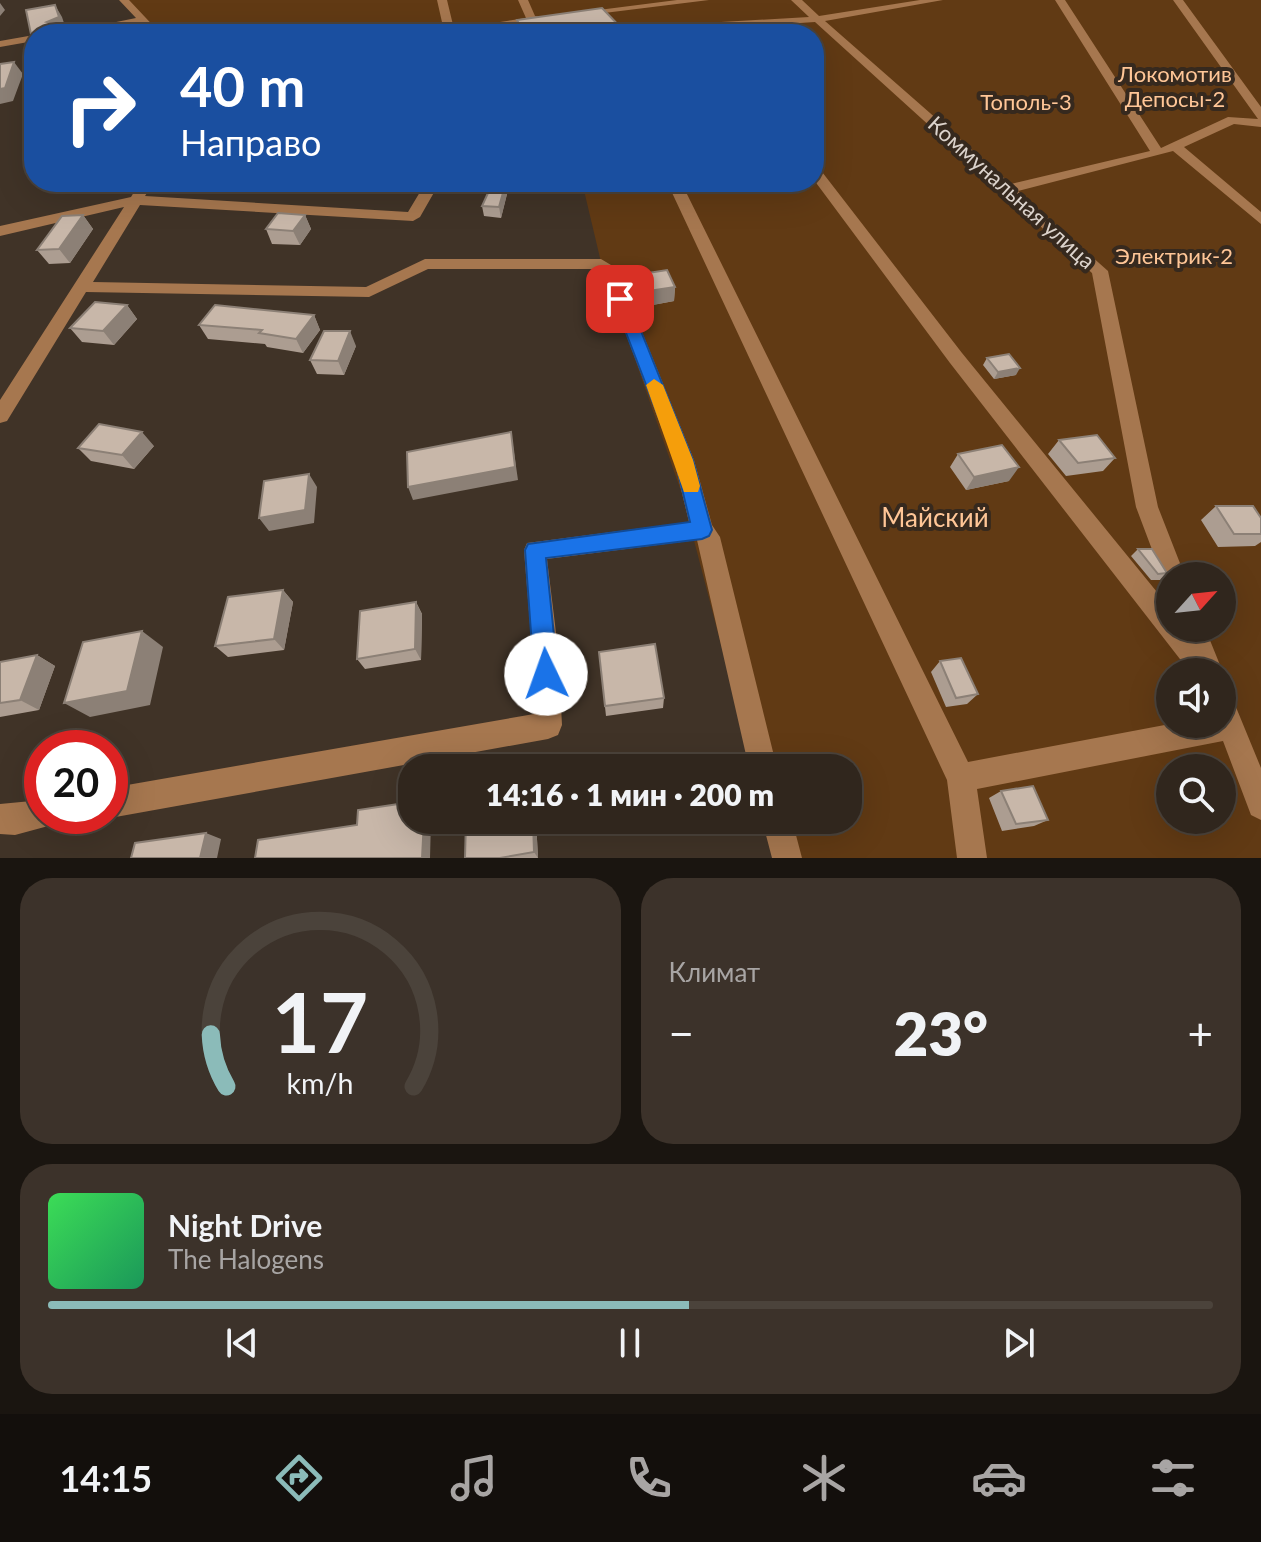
<!DOCTYPE html>
<html lang="ru">
<head>
<meta charset="utf-8">
<style>
  body { margin:0; font-family:Lato,sans-serif; background:#3c322a; color:#f1f3f6; height:100vh; display:flex; flex-direction:column; font-size:30px; white-space:nowrap }
  * { box-sizing:border-box; margin:0 }
  p { font-size:26px; color:#a8a5a4 }
  .icon { flex:none; width:44px; height:44px; fill:none; stroke:currentColor; stroke-width:2; stroke-linecap:round; stroke-linejoin:round }
  .map { position:relative; height:858px; overflow:hidden }
  .side { display:flex; flex-direction:column; gap:20px; padding:20px; background:#1a1510; flex:1 }
  .side>* { flex:none }
  .top-card { position:absolute; left:24px; top:24px; width:800px; height:168px; border-radius:32px; box-shadow:0 8px 32px #0002,0 0 0 2px #4b433b; background:#1a4fa0; color:#fff; overflow:hidden }
  .needle { width:52px; rotate:63deg }
  .tools { position:absolute; left:1156px; top:562px; display:grid; gap:16px }
  .tools a { display:grid; place-items:center; width:80px; height:80px; border-radius:50%; background:#30261d; box-shadow:0 8px 32px #0002,0 0 0 2px #4b433b; font-size:40px }
  .speed { position:absolute; left:24px; top:730px; display:flex; gap:16px; font-size:40px; font-weight:700; text-align:center }
  .speed>* { display:grid; place-content:center; width:104px; height:104px; border-radius:50%; background:#30261d; box-shadow:0 8px 32px #0002,0 0 0 2px #4b433b; line-height:1 }
  .speed .limit { border:12px solid #d22; background:#fff; color:#111 }
  .pin { position:absolute; display:grid; place-items:center; width:68px; height:68px; color:#fff; margin:-34px; border-radius:16px; box-shadow:0 4px 12px #0006 }
  .me { position:absolute; width:88px; margin:-44px; rotate:357deg; stroke-linejoin:round; filter:drop-shadow(0 0 6px #0008) }
  .turn { display:flex; align-items:center; gap:28px; height:168px; padding:0 24px; font-size:36px }
  .turn .icon { width:104px; height:104px; stroke-width:2.5 }
  .turn b { display:block; font-size:56px; line-height:68px }
  .big { font-size:60px; font-weight:800; line-height:1.1 }
  .side .tile { flex:1; display:flex; flex-direction:column; justify-content:center; gap:12px; min-width:0; padding:0 28px; border-radius:32px; background:#3c322a }
  .side .dial { align-items:center; gap:0 }
  .dial svg { height:208px; overflow:visible; fill:none; stroke:#4b433b; stroke-width:7; stroke-linecap:round; text-anchor:middle }
  .dial text { fill:#f1f3f6; stroke:none }
  .song { display:flex; align-items:center; gap:24px }
  .cover { width:96px; height:96px; border-radius:12px; background:linear-gradient(135deg,hsl(130 70% 55%),hsl(150 70% 35%)) }
  .played { height:8px; border-radius:4px; background:linear-gradient(90deg,#8bbbb9 55%,#4b433b 55%) }
  .keys { display:flex; justify-content:space-around; direction:ltr }
  .heat { display:flex; justify-content:space-between; align-items:center; font-size:44px; direction:ltr }
  .side .tiles { flex:1; display:grid; gap:20px; grid-template-columns:1fr 1fr }
  .tile:last-child { grid-column:span 2 }
  .trip { position:absolute; left:398px; top:754px; width:464px; height:80px; border-radius:32px; background:#30261d; box-shadow:0 8px 32px #0002,0 0 0 2px #4b433b; font-weight:800; line-height:80px; text-align:center }
  .menu { display:flex; height:128px; justify-content:space-around; align-items:center; background:#130f0c; color:#a8a5a4 }
  .menu .icon { width:56px; height:56px }
  .menu .selected { color:#8bbbb9 }
  .menu b { font-size:36px; color:#f1f3f6 }
  .map>svg:first-child { display:block }
  .green { fill:#613a14; fill-rule:evenodd }
  .lines { fill:none; stroke-linecap:round; stroke-linejoin:round }
  .minor { fill:#a6774f; fill-rule:evenodd }
  .wall { fill:#ac9d91 }
  .shaded-wall { fill:#8c8076 }
  .building { fill:#c8b7a9; stroke:#8c8076; stroke-width:2 }
  .route { fill:#1a73e8; stroke:#114b97; stroke-width:2 }
  .slow { fill:#f59e0b }
  .labels { text-anchor:middle; dominant-baseline:central; stroke-width:8; stroke-linejoin:round; paint-order:stroke }
  .far-park-label { font-size:22px; fill:#ffc697; stroke:#36291e }
  .far-street-label { font-size:22px; fill:#dcd3cc; stroke:#36291e }
  .park-label { font-size:26px; fill:#ffc697; stroke:#36291e }
</style>
</head>
<body>
<div class="map">
<svg width="1261" height="858" viewBox="0 0 1261 858">
  <rect width="100%" height="100%" fill="#403327"/>
  <!-- green -->
  <path class="green" d="M124,0H1261V858H776L766,820H848V768H753L682,494L601,262L582,182H814V34H156ZM1170,576H1222V628H1170ZM1170,672H1222V724H1170ZM1170,768H1222V820H1170Z"/>
  <g class="lines">
    <!-- minor -->
    <path class="minor" d="M119,0H129L161,34H150L141,23L80,34H57L136,18Z
      M437,0H447L454,29L526,18L518,0H528L535,16L549,18L464,34H440L444,31Z
      M677,0H709L580,16L575,13Z
      M791,0H802L819,16L920,0H943L825,21L1011,184L1150,151L1055,0H1065L1161,148L1228,117L1258,119L1173,0H1183L1261,107V127L1234,124L1184,147L1261,212V224L1173,151L1018,191L1108,271L1158,507L1185,576H1170V586L1165,584L1136,507L1092,273L815,22L712,29L716,34H705L701,29L624,34L704,23L809,17Z
      M34,35V41L0,47V41Z
      M814,167L819,168L962,353L1170,608V628H1205L1220,665L1219,672H1190L950,363L814,180Z
      M140,182H154L145,196L408,212L426,182H440L420,217L413,221L140,205L93,282L366,287L425,259H601L616,268L694,460L712,525L720,537L777,768H749L697,540L547,559L558,649L562,725L558,735L548,739L110,818L106,816H110V788L534,714L532,649L524,550L527,543L689,522L674,460L603,274L597,269H428L369,297L86,292L7,421L0,423V400L124,207L0,236V226L131,197Z
      M667,182H681L968,762L1170,724H1222V691L1231,695L1261,768V820L1251,815L1223,741L977,789L987,858H957L947,780Z
      M42,800V816H56L52,825L15,835L0,834V804Z
      M762,820H792L802,858H772Z"/>
  </g>
  <!-- wall -->
  <path class="wall" d="M517,20L627,34H520Z
    M210,182H257L249,192L215,191Z
    M510,182L501,218L484,216L482,206Z
    M83,215L93,229L70,263L49,264L37,250Z
    M305,215L311,229L300,245L272,244L266,229Z
    M635,275L675,287L674,301L642,307L635,289Z
    M127,305L137,319L114,345L82,342L70,328Z
    M314,315L320,330L303,353L267,347L265,344L208,339L199,325Z
    M356,346L344,375L317,374L310,360Z
    M987,358L1016,375L994,379L983,365Z
    M1059,440L1115,458L1103,471L1066,476L1048,454Z
    M154,446L134,469L91,461L78,448Z
    M958,454L1009,481L966,490L950,467Z
    M1216,506L1261,518V542L1255,546L1218,547L1201,520Z
    M1138,549L1167,573L1160,580H1151L1131,556Z
    M283,590L293,602L284,650L228,657L215,646Z
    M416,602L422,614L421,660L365,669L357,659Z
    M599,652L664,698L663,708L606,716Z
    M37,655L55,666L39,710L0,717V662Z
    M940,661L978,694L967,704L946,707L931,672Z
    M1001,791L1048,820L1034,826L1002,831L989,798Z
    M536,820L538,858H465Z"/>
  <!-- shaded-wall -->
  <path class="shaded-wall" d="M0,3L5,10L0,16Z
    M55,5L62,17L66,29L64,30L66,34H64L47,22Z
    M14,62L23,74L13,101L0,104V89Z
    M244,182H257L249,192Z
    M506,182H510L501,218L499,207Z
    M83,215L93,229L70,263L59,249Z
    M305,215L311,229L300,245L293,231Z
    M675,287L674,301L642,307V292Z
    M127,305L137,319L114,345L103,331Z
    M314,315L320,330L303,353L296,339Z
    M350,331L356,346L344,375L338,361Z
    M1020,368L1016,375L994,379L998,372Z
    M142,432L154,446L134,469L122,455Z
    M511,432L518,480L413,500L408,487Z
    M1019,467L1009,481L966,490L974,477Z
    M309,474L317,487L314,523L269,531L259,518Z
    M283,590L293,602L284,650L274,639Z
    M416,602L422,614L421,660L415,649Z
    M142,631L163,647L150,705L90,717L64,703Z
    M37,655L55,666L39,710L20,700Z
    M424,820H431L430,858H422Z
    M533,820H536L538,858L534,852Z
    M206,833L221,839L217,858H200Z"/>
  <!-- building -->
  <path class="building" d="M55,5L59,17L47,22L61,25L64,34H34V38L32,39L26,10Z
    M602,8L627,34H524L517,20Z
    M14,62L5,88L0,89V64Z
    M493,182H506L499,207L482,206Z
    M278,213L305,215L293,231L266,229Z
    M83,215L59,249L37,250L62,216Z
    M667,270L675,287L642,292L635,275Z
    M95,302L127,305L103,331L70,328Z
    M215,305L314,315L296,339L259,333L262,330L199,325Z
    M324,331H350L338,361L310,360Z
    M1009,354L1020,368L998,372L987,358Z
    M99,424L142,432L122,455L78,448Z
    M511,432L515,467L408,487L407,452Z
    M1097,435L1115,458L1078,463L1059,440Z
    M1002,445L1019,467L974,477L958,454Z
    M309,474L305,510L259,518L264,481Z
    M1216,506H1253L1261,518V534H1234Z
    M1138,549H1152L1167,573L1158,574Z
    M283,590L274,639L215,646L228,597Z
    M416,602L415,649L357,659L360,611Z
    M142,631L127,691L64,703L83,642Z
    M655,644L664,698L605,706L599,652Z
    M37,655L20,700L0,703V662Z
    M961,658L978,694L956,698L940,661Z
    M1033,786L1048,820L1016,824L1001,791Z
    M412,802V820H424L422,858H255L258,840L357,825L358,810Z
    M466,820H533L534,852L500,858H465Z
    M206,833L200,858H131L135,843Z"/>
  <!-- route -->
  <path class="route" d="M620,294L628,299L693,460L712,530L709,536L702,539L546,558L558,674L554,683L546,686L538,683L534,674L525,550L528,544L690,522L675,460L613,299Z"/>
  <!-- slow -->
  <path class="slow" d="M654,379L663,385L693,460L700,486L698,492H684L646,385Z"/>
  <g class="labels">
    <!-- far-park labels -->
    <g class="far-park-label">
      <text x="1175" y="73">Локомотив<tspan x="1175" dy="25">Депосы-2</tspan></text>
      <text x="1026" y="101">Тополь-3</text>
      <text x="1174" y="255">Электрик-2</text>
    </g>
    <!-- far-street labels -->
    <g class="far-street-label">
      <text transform="translate(1012 192) rotate(42)">Коммунальная улица</text>
    </g>
    <!-- park labels -->
    <g class="park-label">
      <text x="935" y="517">Майский</text>
    </g>
  </g>
</svg>
<div class="tools">
<a><svg class="needle" viewBox="-14 -14 28 28"><path d="M0-13l5 13h-10z" fill="#e53935"/><path d="M0 13l5-13h-10z" fill="#a8a5a4"/></svg></a>
<a><svg class="icon" aria-label="sound" viewBox="0 0 24 24"><path d="M4 9h4l5-4v14l-5-4H4zM17 9q2 3 0 6"/></svg></a>
<a><svg class="icon" aria-label="search" viewBox="0 0 24 24"><circle cx="10" cy="10" r="6"/><path d="M15 15l6 6"/></svg></a>
</div>
<div class="speed"><div class="limit">20</div></div>
<div class="pin" style="left:620px;top:299px;background:#d93025"><svg class="icon" aria-label="arrive" viewBox="0 0 24 24"><path d="M6 21V4h12l-3 4 3 4H6"/></svg></div>
<svg class="me" style="left:546px;top:674px" viewBox="-20 -20 40 40"><circle r="19" fill="#fff"/><path d="M0-13L10 11 0 6-10 11z" fill="#1a73e8"/></svg>
<div class="trip">14:16 · 1 мин · 200 m</div>
<div class="top-card">
<div class="turn"><svg class="icon" aria-label="right" viewBox="0 0 24 24"><path d="M7 20v-9h11M14 6l5 5-5 5"/></svg><div><b>40 m</b>Направо</div></div>
</div>
</div>
<section class="side">
<div class="tiles">
<div class="tile dial"><svg viewBox="0 0 100 80">
<path d="M14 69A42 42 0 1 1 86 69"/>
<path d="M14 69A42 42 0 0 1 8 49" stroke="#8bbbb9"/>
<text x="50" y="56" font-size="32" font-weight="700">17</text>
<text x="50" y="72" font-size="11">km/h</text>
</svg></div>
<div class="tile"><p>Климат</p>
<div class="heat"><a>−</a><b class="big">23°</b><a>+</a></div>
</div>
<div class="tile">
<div class="song"><i class="cover"></i><div><b>Night Drive</b><p>The Halogens</p></div></div>
<div class="played"></div>
<div class="keys"><svg class="icon" aria-label="previous" viewBox="0 0 24 24"><path d="M18 5L8 12l10 7zM5 5v14"/></svg><svg class="icon" aria-label="pause" viewBox="0 0 24 24"><path d="M8 5v14M16 5v14"/></svg><svg class="icon" aria-label="next" viewBox="0 0 24 24"><path d="M6 5l10 7-10 7zM19 5v14"/></svg></div>
</div>
</div>
</section>
<nav class="menu">
<b>14:15</b>
<svg class="icon selected" aria-label="directions" viewBox="0 0 24 24"><path d="M12 3l9 9-9 9-9-9zM9 14v-3h6M13 9l2 2-2 2"/></svg>
<svg class="icon" aria-label="music" viewBox="0 0 24 24"><path d="M9 18V5l10-2v13"/><circle cx="6" cy="18" r="3"/><circle cx="16" cy="16" r="3"/></svg>
<svg class="icon" aria-label="phone" viewBox="0 0 24 24"><path d="M5 4h4l2 5-3 2q2 4 5 5l2-3 5 2v4C11 20 4 13 5 4z"/></svg>
<svg class="icon" aria-label="climate" viewBox="0 0 24 24"><path d="M12 3v18M4 7l16 10M4 17L20 7"/></svg>
<svg class="icon" aria-label="car" viewBox="0 0 24 24"><path d="M5 17H2v-5l4-1 3-4h7l3 4 3 1v5h-3M9 17h6M6 11h13"/><circle cx="7" cy="17" r="2"/><circle cx="17" cy="17" r="2"/></svg>
<svg class="icon" aria-label="filters" viewBox="0 0 24 24"><path d="M4 7h16M4 17h16"/><circle cx="9" cy="7" r="2"/><circle cx="15" cy="17" r="2"/></svg>
</nav>
</body>
</html>
